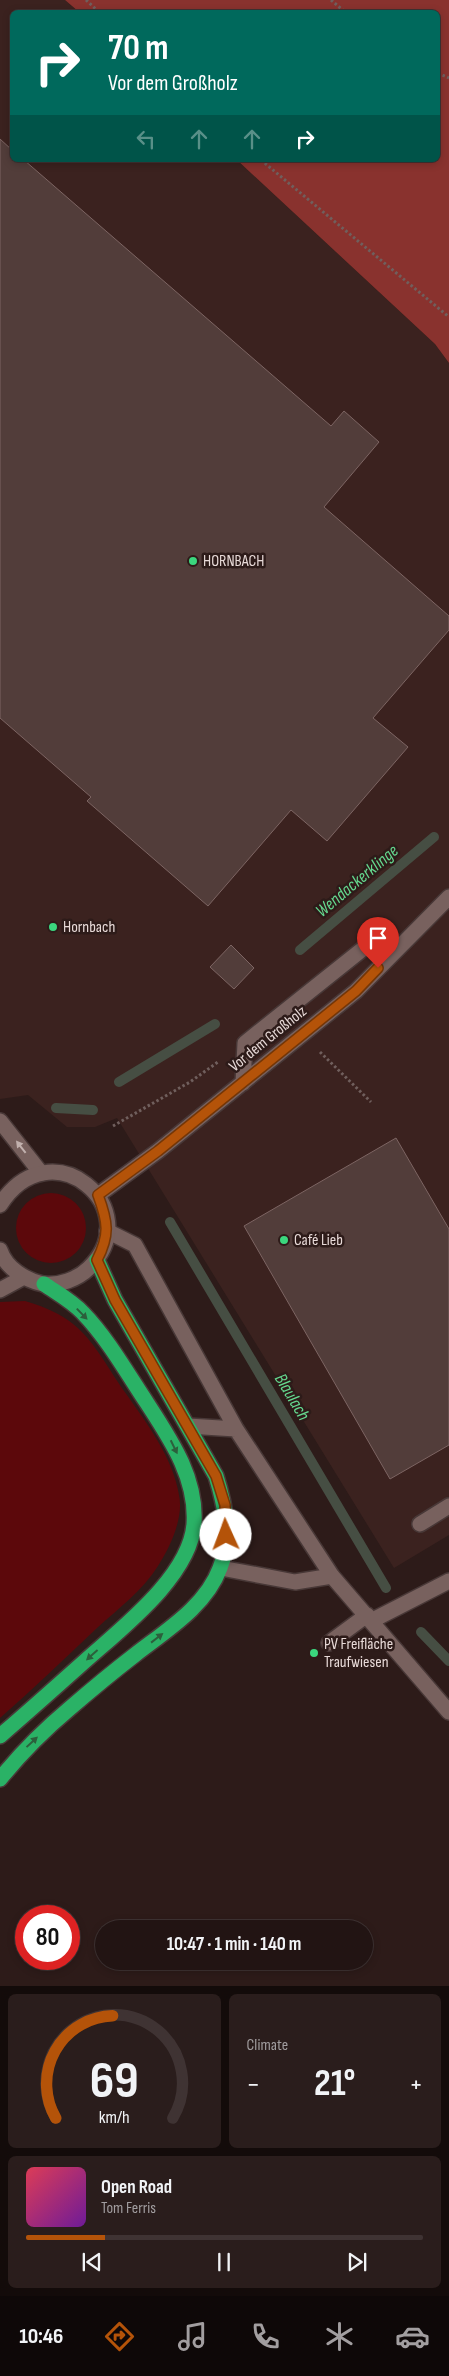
<!DOCTYPE html>
<html lang="en">
<head>
<meta charset="utf-8">
<style>
  body { margin:0; font-family:"Sofia Sans Condensed",sans-serif; background:#2a1d1c; color:#f1f3f6; height:100vh; display:flex; flex-direction:column; font-size:19px; white-space:nowrap }
  * { box-sizing:border-box; margin:0 }
  p { font-size:16px; color:#a29ea0 }
  .icon { flex:none; width:28px; height:28px; fill:none; stroke:currentColor; stroke-width:2; stroke-linecap:round; stroke-linejoin:round }
  .map { position:relative; height:1986px; overflow:hidden }
  .panel { display:flex; flex-direction:column; gap:8px; padding:8px; background:#130b0a; flex:1 }
  .panel>* { flex:none }
  .hud { position:absolute; left:10px; top:10px; width:430px; height:152px; border-radius:8px; box-shadow:0 2px 8px #0003,0 0 0 1px #3f3333; background:#00695c; color:#fff; overflow:hidden }
  .speed { position:absolute; left:15px; top:1905px; display:flex; gap:10px; font-size:25px; font-weight:700; text-align:center }
  .speed>* { display:grid; place-content:center; width:65px; height:65px; border-radius:50%; background:#221413; box-shadow:0 2px 8px #0003,0 0 0 1px #3f3333; line-height:1 }
  .speed .limit { border:8px solid #d22; background:#fff; color:#111 }
  .pin { position:absolute; display:grid; place-items:center; width:42px; height:42px; color:#fff; margin:-51px -21px; border-radius:50% 50% 50% 0; rotate:-45deg; box-shadow:0 0 5px #0007 }
  .pin .icon { rotate:45deg }
  .me { position:absolute; width:55px; margin:-28px; rotate:358deg; stroke-linejoin:round; filter:drop-shadow(0 0 4px #0008) }
  .turn { display:flex; align-items:center; gap:18px; height:105px; padding:0 15px; font-size:22px }
  .turn .icon { width:65px; height:65px; stroke-width:2.5 }
  .turn b { display:block; font-size:35px; line-height:42px }
  .lanes { display:flex; align-items:center; height:48px; padding:0 15px; background:#0003; justify-content:center; gap:25px; direction:ltr }
  .lanes .off { opacity:.35 }
  .big { font-size:38px; font-weight:700; line-height:1.1 }
  .panel .widget { flex:1; display:flex; flex-direction:column; justify-content:center; gap:8px; min-width:0; padding:0 18px; border-radius:8px; background:#2a1d1c }
  .panel .dial { align-items:center; gap:0 }
  .dial svg { height:130px; overflow:visible; fill:none; stroke:#3f3333; stroke-width:7; stroke-linecap:round; text-anchor:middle }
  .dial text { fill:#f1f3f6; stroke:none }
  .song { display:flex; align-items:center; gap:15px }
  .cover { width:60px; height:60px; border-radius:8px; background:linear-gradient(135deg,hsl(350 70% 55%),hsl(280 70% 35%)) }
  .played { height:5px; border-radius:2px; background:linear-gradient(90deg,#b45309 20%,#3f3333 20%) }
  .keys { display:flex; justify-content:space-around; direction:ltr }
  .heat { display:flex; justify-content:space-between; align-items:center; font-size:28px; direction:ltr }
  .panel .tiles { flex:1; display:grid; gap:8px; grid-template-columns:1fr 1fr }
  .widget:last-child { grid-column:span 2 }
  .trip { position:absolute; left:95px; top:1920px; width:278px; height:50px; border-radius:25px; background:#221413; box-shadow:0 2px 8px #0003,0 0 0 1px #3f3333; font-weight:700; line-height:50px; text-align:center }
  .dock { display:flex; height:80px; justify-content:space-around; align-items:center; background:#0e0808; color:#a29ea0 }
  .dock .icon { width:35px; height:35px }
  .dock .selected { color:#b45309 }
  .dock b { font-size:22px; color:#f1f3f6 }
  .map>svg:first-child { display:block }
  .built { fill:#3b221f }
  .green { fill:#5c080b }
  .forest { fill:#89322e }
  .lines { fill:none; stroke-linecap:round; stroke-linejoin:round }
  .stream { stroke:#464e43; stroke-width:10 }
  .building { fill:#523d3a; stroke:#7d6563 }
  .lane-casing { stroke:#483837; stroke-width:18 }
  .secondary-casing { stroke:#483837; stroke-width:18 }
  .highway-casing { stroke:#483837; stroke-width:18 }
  .path { stroke:#705f5d; stroke-width:3; stroke-dasharray:2.5 2.5; stroke-linecap:butt }
  .lane { stroke:#78615e; stroke-width:15 }
  .secondary { stroke:#78615e; stroke-width:15 }
  .highway { stroke:#2ab266; stroke-width:15 }
  .oneway { fill:#c1b0ad }
  .oneway2 { fill:#2c5f3c }
  .route-casing { stroke:#753606; stroke-width:12 }
  .route { stroke:#b45309; stroke-width:9 }
  .poi-dot { fill:#3bd77e; stroke:#2d1b19; stroke-width:2 }
  .labels { text-anchor:middle; dominant-baseline:central; stroke-width:5; stroke-linejoin:round; paint-order:stroke }
  .poi-label { font-size:16px; fill:#e8dad8; stroke:#2d1b19; text-anchor:start }
  .street-label { font-size:16px; fill:#e8dad8; stroke:#2d1b19 }
  .water-label { font-size:18px; font-style:italic; fill:#65d98f; stroke:#2d1b19 }
</style>
</head>
<body>
<div class="map">
<svg width="449" height="1986" viewBox="0 0 449 1986">
  <rect width="100%" height="100%" fill="#2d1b19"/>
  <!-- built -->
  <path class="built" d="M0,0H65L79,12H12V160H237L435,344L449,363V1535L394,1568L117,1118L95,1127H67L28,1095L0,1099Z"/>
  <!-- green -->
  <path class="green" d="M16 1228a35 35 0 1 1 70 0a35 35 0 1 1-70 0Z
    M25,1301C87,1319 93,1347 127,1395C148,1425 173,1458 179,1495C184,1518 170,1547 158,1566C143,1590 118,1609 97,1628C65,1658 33,1689 0,1718V1302Z"/>
  <!-- forest -->
  <path class="forest" d="M65,0H449V363L435,344L237,160H438V12H79Z"/>
  <g class="lines">
    <!-- stream -->
    <path class="stream" d="M300,950L434,837
      M119,1082L215,1024
      M56,1108L93,1110
      M170,1222L386,1588
      M421,1632L449,1661"/>
  </g>
  <!-- building -->
  <path class="building" d="M0,139L12,150V160H24L331,426L344,411L379,442L324,507L449,616V630L373,718L408,747L327,841L291,810L208,906L87,801L91,797L0,718Z
    M231,945L254,968L234,989L210,967Z
    M396,1138L449,1229V1445L390,1479L244,1226Z"/>
  <g class="lines">
    <!-- lane casing -->
    <g class="lane-casing">
      <path id="lane" d="M243,1083L245,1043L369,944L400,945
        M0,1121L41,1173
        M98,1195L158,1151L356,991L449,897
        M107,1231L135,1245L236,1429L332,1576L449,1712
        M188,1426L236,1429
        M420,1524L449,1506
        M221,1568L295,1582L332,1576
        M371,1621L449,1581
        M329,1643L367,1615"/>
    </g>
    <!-- secondary casing -->
    <g class="secondary-casing">
      <path id="secondary" d="M0,1205C51,1125 149,1209 89,1268C78,1279 59,1286 43,1284C25,1280 6,1268 0,1250
        M0,1290L24,1277"/>
    </g>
    <!-- highway casing -->
    <g class="highway-casing">
      <path id="highway" d="M0,1736C29,1711 57,1686 85,1661C122,1628 190,1576 194,1524C197,1478 171,1440 147,1403C127,1373 108,1339 83,1313C72,1301 57,1293 44,1284
        M0,1779C21,1753 44,1730 69,1709C91,1690 114,1671 136,1654C167,1630 206,1606 220,1568C232,1538 225,1505 216,1476L115,1300L97,1260"/>
    </g>
    <!-- path -->
    <path class="path" d="M86,0L99,12
      M331,0L345,12
      M438,73L449,78
      M261,160L449,317
      M320,1052L371,1102
      M113,1126L190,1082L218,1062"/>
    <!-- lane -->
    <use href="#lane" class="lane"/>
    <!-- secondary -->
    <use href="#secondary" class="secondary"/>
    <!-- highway -->
    <use href="#highway" class="highway"/>
  </g>
  <!-- one-way arrows -->
  <defs><path id="oneway-solid" d="M-6-.8H1V-3.2L6.5 0L1 3.2V.8H-6Z" transform="scale(1.25)"/></defs>
  <use class="oneway" href="#oneway-solid" transform="translate(21 1147) rotate(-128)"/>
  <g class="oneway2">
    <use href="#oneway-solid" transform="translate(82 1314) rotate(46)"/>
    <use href="#oneway-solid" transform="translate(174 1447) rotate(64)"/>
    <use href="#oneway-solid" transform="translate(157 1638) rotate(-38)"/>
    <use href="#oneway-solid" transform="translate(92 1655) rotate(138)"/>
    <use href="#oneway-solid" transform="translate(32 1742) rotate(-43)"/>
  </g>
  <g class="lines">
    <!-- route casing -->
    <g class="route-casing">
      <path id="route" d="M226,1535L225,1505L216,1476L115,1300L97,1260C110,1235 108,1222 98,1195L158,1151L356,991L378,968"/>
    </g>
    <!-- route -->
    <use href="#route" class="route"/>
  </g>
  <!-- markers -->
  <g class="poi-dot">
    <circle cx="193" cy="561" r="5"/>
    <circle cx="53" cy="927" r="5"/>
    <circle cx="284" cy="1240" r="5"/>
    <circle cx="314" cy="1653" r="5"/>
  </g>
  <g class="labels">
    <!-- poi labels -->
    <g class="poi-label">
      <text x="203" y="561">HORNBACH</text>
      <text x="63" y="927">Hornbach</text>
      <text x="294" y="1240">Café Lieb</text>
      <text x="324" y="1644">PV Freifläche<tspan x="324" dy="18">Traufwiesen</tspan></text>
    </g>
    <!-- street labels -->
    <g class="street-label">
      <text transform="translate(268 1039) rotate(-39)">Vor dem Großholz</text>
    </g>
    <!-- water labels -->
    <g class="water-label">
      <text transform="translate(357 881) rotate(-40)">Wendackerklinge</text>
      <text transform="translate(292 1397) rotate(59)">Blaulach</text>
    </g>
  </g>
</svg>
<div class="speed"><div class="limit">80</div></div>
<div class="pin" style="left:378px;top:968px;background:#d93025"><svg class="icon" aria-label="arrive" viewBox="0 0 24 24"><path d="M6 21V4h12l-3 4 3 4H6"/></svg></div>
<svg class="me" style="left:226px;top:1535px" viewBox="-20 -20 40 40"><circle r="19" fill="#fff"/><path d="M0-13L10 11 0 6-10 11z" fill="#b45309"/></svg>
<div class="trip">10:47 · 1 min · 140 m</div>
<div class="hud">
<div class="turn"><svg class="icon" aria-label="right" viewBox="0 0 24 24"><path d="M7 20v-9h11M14 6l5 5-5 5"/></svg><div><b>70 m</b>Vor dem Großholz</div></div>
<div class="lanes"><svg class="icon off" aria-label="left" viewBox="0 0 24 24"><path d="M17 20v-9H6M10 6l-5 5 5 5"/></svg><svg class="icon off" aria-label="ahead" viewBox="0 0 24 24"><path d="M12 20V5M6 11l6-6 6 6"/></svg><svg class="icon off" aria-label="ahead" viewBox="0 0 24 24"><path d="M12 20V5M6 11l6-6 6 6"/></svg><svg class="icon" aria-label="right" viewBox="0 0 24 24"><path d="M7 20v-9h11M14 6l5 5-5 5"/></svg></div>
</div>
</div>
<section class="panel">
<div class="tiles">
<div class="widget dial"><svg viewBox="0 0 100 80">
<path d="M14 69A42 42 0 1 1 86 69"/>
<path d="M14 69A42 42 0 0 1 49 6" stroke="#b45309"/>
<text x="50" y="56" font-size="32" font-weight="700">69</text>
<text x="50" y="72" font-size="11">km/h</text>
</svg></div>
<div class="widget"><p>Climate</p>
<div class="heat"><a>−</a><b class="big">21°</b><a>+</a></div>
</div>
<div class="widget">
<div class="song"><i class="cover"></i><div><b>Open Road</b><p>Tom Ferris</p></div></div>
<div class="played"></div>
<div class="keys"><svg class="icon" aria-label="previous" viewBox="0 0 24 24"><path d="M18 5L8 12l10 7zM5 5v14"/></svg><svg class="icon" aria-label="pause" viewBox="0 0 24 24"><path d="M8 5v14M16 5v14"/></svg><svg class="icon" aria-label="next" viewBox="0 0 24 24"><path d="M6 5l10 7-10 7zM19 5v14"/></svg></div>
</div>
</div>
</section>
<nav class="dock">
<b>10:46</b>
<svg class="icon selected" aria-label="directions" viewBox="0 0 24 24"><path d="M12 3l9 9-9 9-9-9zM9 14v-3h6M13 9l2 2-2 2"/></svg>
<svg class="icon" aria-label="music" viewBox="0 0 24 24"><path d="M9 18V5l10-2v13"/><circle cx="6" cy="18" r="3"/><circle cx="16" cy="16" r="3"/></svg>
<svg class="icon" aria-label="phone" viewBox="0 0 24 24"><path d="M5 4h4l2 5-3 2q2 4 5 5l2-3 5 2v4C11 20 4 13 5 4z"/></svg>
<svg class="icon" aria-label="climate" viewBox="0 0 24 24"><path d="M12 3v18M4 7l16 10M4 17L20 7"/></svg>
<svg class="icon" aria-label="car" viewBox="0 0 24 24"><path d="M5 17H2v-5l4-1 3-4h7l3 4 3 1v5h-3M9 17h6M6 11h13"/><circle cx="7" cy="17" r="2"/><circle cx="17" cy="17" r="2"/></svg>
</nav>
</body>
</html>
